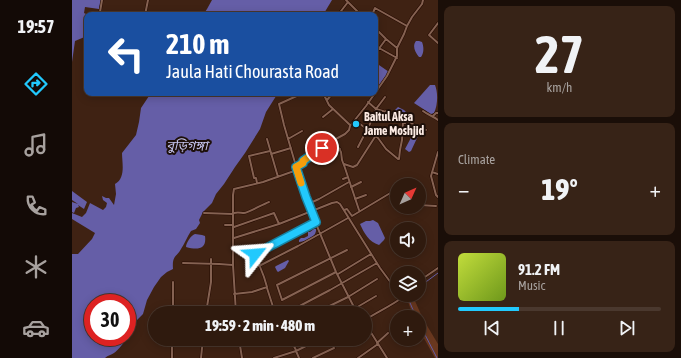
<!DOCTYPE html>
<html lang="en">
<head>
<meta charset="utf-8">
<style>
  body { margin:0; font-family:"Asap Condensed","Noto Sans Bengali",sans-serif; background:#372317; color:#f1f3f6; height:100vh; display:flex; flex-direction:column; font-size:15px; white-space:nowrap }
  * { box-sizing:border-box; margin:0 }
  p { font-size:13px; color:#a7a19e }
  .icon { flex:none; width:22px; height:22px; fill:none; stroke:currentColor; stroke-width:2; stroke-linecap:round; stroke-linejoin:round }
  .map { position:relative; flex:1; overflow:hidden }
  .side { display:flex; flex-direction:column; gap:6px; padding:6px; background:#1a0e08; width:243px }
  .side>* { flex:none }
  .guide { position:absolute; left:12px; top:12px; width:294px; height:84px; border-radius:8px; box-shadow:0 2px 10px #0003,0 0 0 1px #4a382e; background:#1a4fa0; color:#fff; overflow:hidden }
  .needle { width:26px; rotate:45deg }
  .fabs { position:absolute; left:318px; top:178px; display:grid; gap:8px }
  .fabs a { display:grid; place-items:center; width:36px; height:36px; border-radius:50%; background:#2f1a0e; box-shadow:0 2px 10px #0003,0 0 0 1px #4a382e; font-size:20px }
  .speed { position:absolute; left:12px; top:294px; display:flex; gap:8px; font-size:20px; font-weight:700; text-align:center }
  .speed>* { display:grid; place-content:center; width:52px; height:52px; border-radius:50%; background:#2f1a0e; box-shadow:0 2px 10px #0003,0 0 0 1px #4a382e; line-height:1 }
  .speed .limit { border:6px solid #d22; background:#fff; color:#111 }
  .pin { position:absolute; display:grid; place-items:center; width:34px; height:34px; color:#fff; margin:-17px; border:2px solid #fff; border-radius:50%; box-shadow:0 1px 4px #0007 }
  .me { position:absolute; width:44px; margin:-22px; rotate:62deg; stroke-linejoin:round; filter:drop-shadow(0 0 3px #0008) }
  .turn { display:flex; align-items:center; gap:14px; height:84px; padding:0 16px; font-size:18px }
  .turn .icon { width:52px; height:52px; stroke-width:2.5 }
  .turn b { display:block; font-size:28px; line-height:34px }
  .big { font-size:30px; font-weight:800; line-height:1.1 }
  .side .tile { flex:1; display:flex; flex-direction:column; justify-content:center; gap:6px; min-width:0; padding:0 14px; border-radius:8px; background:#372317 }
  .side .dial { align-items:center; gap:0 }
  .dial b { font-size:52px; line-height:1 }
  .song { display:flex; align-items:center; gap:12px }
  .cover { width:48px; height:48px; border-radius:6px; background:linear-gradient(135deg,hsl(70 70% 55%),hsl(80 70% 35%)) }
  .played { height:4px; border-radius:2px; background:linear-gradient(90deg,#22c9fd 30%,#4a382e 30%) }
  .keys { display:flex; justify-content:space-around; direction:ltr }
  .heat { display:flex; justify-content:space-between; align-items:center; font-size:22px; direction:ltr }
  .trip { position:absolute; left:76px; top:306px; width:224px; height:40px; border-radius:20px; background:#2f1a0e; box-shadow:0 2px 10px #0003,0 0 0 1px #4a382e; font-weight:800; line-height:40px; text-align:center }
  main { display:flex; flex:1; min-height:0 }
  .dock { display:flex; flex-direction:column; width:72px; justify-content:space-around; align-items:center; background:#130a06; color:#a7a19e }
  .dock .icon { width:28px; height:28px }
  .dock .selected { color:#22c9fd }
  .dock b { font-size:18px; color:#f1f3f6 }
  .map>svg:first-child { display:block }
  .green { fill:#6a381f }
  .water { fill:#655ea7 }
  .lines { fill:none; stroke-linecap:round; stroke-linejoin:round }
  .stream { stroke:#655ea7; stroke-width:1 }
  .minor-casing { stroke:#250a00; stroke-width:3 }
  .minor { stroke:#856252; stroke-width:2 }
  .route-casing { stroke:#1683a4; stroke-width:10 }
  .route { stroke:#22c9fd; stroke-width:7 }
  .slow { stroke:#f59e0b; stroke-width:7 }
  .poi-dot { fill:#22c9fd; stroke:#1d0f09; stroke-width:1.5 }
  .labels { text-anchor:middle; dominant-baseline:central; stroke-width:4; stroke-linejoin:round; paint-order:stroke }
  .poi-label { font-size:12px; font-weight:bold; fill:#fcebe4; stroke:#1d0f09; text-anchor:start }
  .water-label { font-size:13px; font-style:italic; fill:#c6c5ee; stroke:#1d0f09 }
</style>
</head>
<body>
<main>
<nav class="dock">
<b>19:57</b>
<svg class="icon selected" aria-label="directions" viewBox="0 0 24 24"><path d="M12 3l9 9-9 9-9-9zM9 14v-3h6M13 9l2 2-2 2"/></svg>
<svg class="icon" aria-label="music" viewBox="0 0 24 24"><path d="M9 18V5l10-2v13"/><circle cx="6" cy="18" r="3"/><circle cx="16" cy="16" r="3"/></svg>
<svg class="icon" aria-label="phone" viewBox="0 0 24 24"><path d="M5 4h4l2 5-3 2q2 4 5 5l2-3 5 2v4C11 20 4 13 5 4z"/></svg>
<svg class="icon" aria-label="climate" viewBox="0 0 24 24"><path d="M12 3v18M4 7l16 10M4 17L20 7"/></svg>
<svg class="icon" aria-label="car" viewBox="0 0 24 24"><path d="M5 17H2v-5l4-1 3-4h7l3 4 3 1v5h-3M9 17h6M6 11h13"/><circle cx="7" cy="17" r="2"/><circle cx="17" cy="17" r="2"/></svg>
</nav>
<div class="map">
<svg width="366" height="358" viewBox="0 0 366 358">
  <rect width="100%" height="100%" fill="#3f2213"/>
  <!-- green -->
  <path class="green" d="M336,295H343V301L351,319L366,344V358H363L349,333L347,329V317H342L336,302L335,296Z"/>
  <!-- water -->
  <path class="water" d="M0,0H29L27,9L13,7L12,13L16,15H15V36L3,41L0,62Z
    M140,0H260L251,15H131L135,9Z
    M344,41H347L350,42C352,47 352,53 349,57H347C343,52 340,46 344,41Z
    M307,65L317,72L306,88L303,86V72Z
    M358,85H363C366,92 366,105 362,113L359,114L342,103Z
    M79,93H206L194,112L188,129L173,153L163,167L152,184L144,194L140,203L131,212L127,220L128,223L124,229L119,231C115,237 113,243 109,249C104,258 100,255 101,269L95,272L89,277L82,287L75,300L71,314L65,320L63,325L55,336V303H21V337H55C53,342 46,350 42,353C39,355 36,355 33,358H0V254H6L20,239L23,233L0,219V213L10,217L14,213L18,203L31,210L34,207L35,203L31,200L30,196L34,198H37L42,205L44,194L43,184C54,178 50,163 50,153L64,135L67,122L69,108Z
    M326,107L332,110L337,115L336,118L334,119L329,116L326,117L322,114L321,112Z
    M341,134H345L346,136L339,151L337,152L333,149Z
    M0,191L15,202L12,209L6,205L7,207L4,208L2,213L0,212V202L6,204L0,200Z
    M301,220L306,223L313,238L312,240L307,245C297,242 292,233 288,224L294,221H298Z
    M242,229H244V231L243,234C242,235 241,236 240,238C237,241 231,241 227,242V240L229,238H232L236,236V232H238Z
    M123,234L130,235L133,236C135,250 125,250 114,247C114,243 119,235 123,234Z
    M216,260L217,261L213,268L206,272L205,271L203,267L204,266Z"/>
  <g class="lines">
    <!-- stream -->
    <path class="stream" d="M347,287L366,273
      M338,295L336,298L344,317
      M347,323L365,358"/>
    <!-- minor casing -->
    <g class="minor-casing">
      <path id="minor" d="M274,0L289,15
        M28,12L30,0
        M73,15L76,0
        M266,15L276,2
        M300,15L303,8L335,26
        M366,23L357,35L366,43
        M303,28L314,39L325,48
        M307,48L325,58
        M303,54L314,39
        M227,93V95L207,104L212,125L233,197L264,272L285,313
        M251,93L257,105L278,125
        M255,100L261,93
        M296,102L304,109L314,112V111L331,122L330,140L328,150L327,159
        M351,111C356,115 361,116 366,120
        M361,116L364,113H366
        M251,117L261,109
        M283,120L306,138L314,149L326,159
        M331,122L333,123L334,120L344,126L354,130
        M195,139L206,177
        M216,139L230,131
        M262,140L269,152L270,160L273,168L287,210
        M286,147L301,118L304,109L313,97
        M251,148L255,155L268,149
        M366,152L359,176L364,195L366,197
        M199,154L219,148
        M272,164L281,167L285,165L308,129
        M224,167L231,163V161L262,140L273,134L277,130L278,126L294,106L315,76L325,56V48L332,34L335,26L340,17L350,4L351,0
        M360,172L366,174
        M271,179L276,177
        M185,183L184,178H182L177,156L198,151
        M279,187L289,182
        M283,199L294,195
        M236,204L247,199L277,182
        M347,205L364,206
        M272,210L275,209L280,216L325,189
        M132,213L161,214L162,213C166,212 169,213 172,213C176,213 191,204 197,202
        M153,225H161
        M162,227L202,213L207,224
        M162,238L207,224L260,203L265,202L268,204L308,268L325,291
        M111,263L147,264L161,265
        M187,266L226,246L276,218
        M264,272L210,300L205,285L275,250
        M266,274L299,254
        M347,281L366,268
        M195,288L203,313
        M162,294L180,292L195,287L192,277L183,254L244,222
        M282,309L304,296
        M101,313V282
        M134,313L139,282V259
        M164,313L161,265V195L162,189L191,182L225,170
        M212,313L220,310L258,290L305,263
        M243,313L276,297L305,279
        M293,320C305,312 319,306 331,297L329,295
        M293,323L315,358
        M82,332L83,333
        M167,339L170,358
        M218,339L224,350
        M305,343L316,333
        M224,351L227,358
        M100,358V339
        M129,358L131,339
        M202,358L224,351L248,339
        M241,358L262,348
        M286,358L306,344"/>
    </g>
    <!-- minor -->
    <use href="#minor" class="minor"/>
  </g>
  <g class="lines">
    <!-- route casing -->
    <g class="route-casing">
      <path id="route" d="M183,254L244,222L234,197L224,167L231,163V161L250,148"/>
    </g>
    <!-- route -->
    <use href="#route" class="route"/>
    <!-- slow -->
    <path class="slow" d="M229,183L224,167L231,163V161L235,158"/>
  </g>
  <!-- markers -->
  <circle class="poi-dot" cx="284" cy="124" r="4"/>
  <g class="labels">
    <!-- poi labels -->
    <g class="poi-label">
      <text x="292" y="117">Baitul Aksa<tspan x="292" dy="14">Jame Moshjid</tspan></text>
    </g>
    <!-- water labels -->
    <g class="water-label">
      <text x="115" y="145">বুড়িগঙ্গা</text>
    </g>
  </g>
</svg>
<div class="fabs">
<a><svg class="needle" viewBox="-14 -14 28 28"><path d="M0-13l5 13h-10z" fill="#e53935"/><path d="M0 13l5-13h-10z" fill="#a7a19e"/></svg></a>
<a><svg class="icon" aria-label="sound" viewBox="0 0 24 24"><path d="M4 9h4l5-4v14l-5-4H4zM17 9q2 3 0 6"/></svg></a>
<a><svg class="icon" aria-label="layers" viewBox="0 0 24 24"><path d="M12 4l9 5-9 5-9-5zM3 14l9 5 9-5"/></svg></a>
<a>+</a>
</div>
<div class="speed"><div class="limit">30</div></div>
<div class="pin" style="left:250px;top:148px;background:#d93025"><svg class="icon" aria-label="arrive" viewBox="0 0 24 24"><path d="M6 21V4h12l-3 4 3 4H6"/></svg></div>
<svg class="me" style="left:183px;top:254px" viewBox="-20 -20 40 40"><path d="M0-17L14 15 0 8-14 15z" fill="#22c9fd" stroke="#fff" stroke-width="4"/></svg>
<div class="trip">19:59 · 2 min · 480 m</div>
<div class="guide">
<div class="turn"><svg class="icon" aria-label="left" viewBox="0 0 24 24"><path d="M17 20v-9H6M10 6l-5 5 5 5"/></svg><div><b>210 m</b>Jaula Hati Chourasta Road</div></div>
</div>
</div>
<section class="side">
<div class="tile dial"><b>27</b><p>km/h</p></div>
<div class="tile"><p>Climate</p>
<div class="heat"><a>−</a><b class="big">19°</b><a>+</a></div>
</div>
<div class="tile">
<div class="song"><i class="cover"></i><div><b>91.2 FM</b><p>Music</p></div></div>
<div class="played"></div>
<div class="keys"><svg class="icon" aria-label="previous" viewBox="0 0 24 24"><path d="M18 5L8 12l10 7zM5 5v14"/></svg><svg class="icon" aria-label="pause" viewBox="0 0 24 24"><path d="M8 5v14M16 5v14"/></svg><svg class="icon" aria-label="next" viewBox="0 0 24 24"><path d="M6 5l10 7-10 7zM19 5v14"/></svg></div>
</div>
</section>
</main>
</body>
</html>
